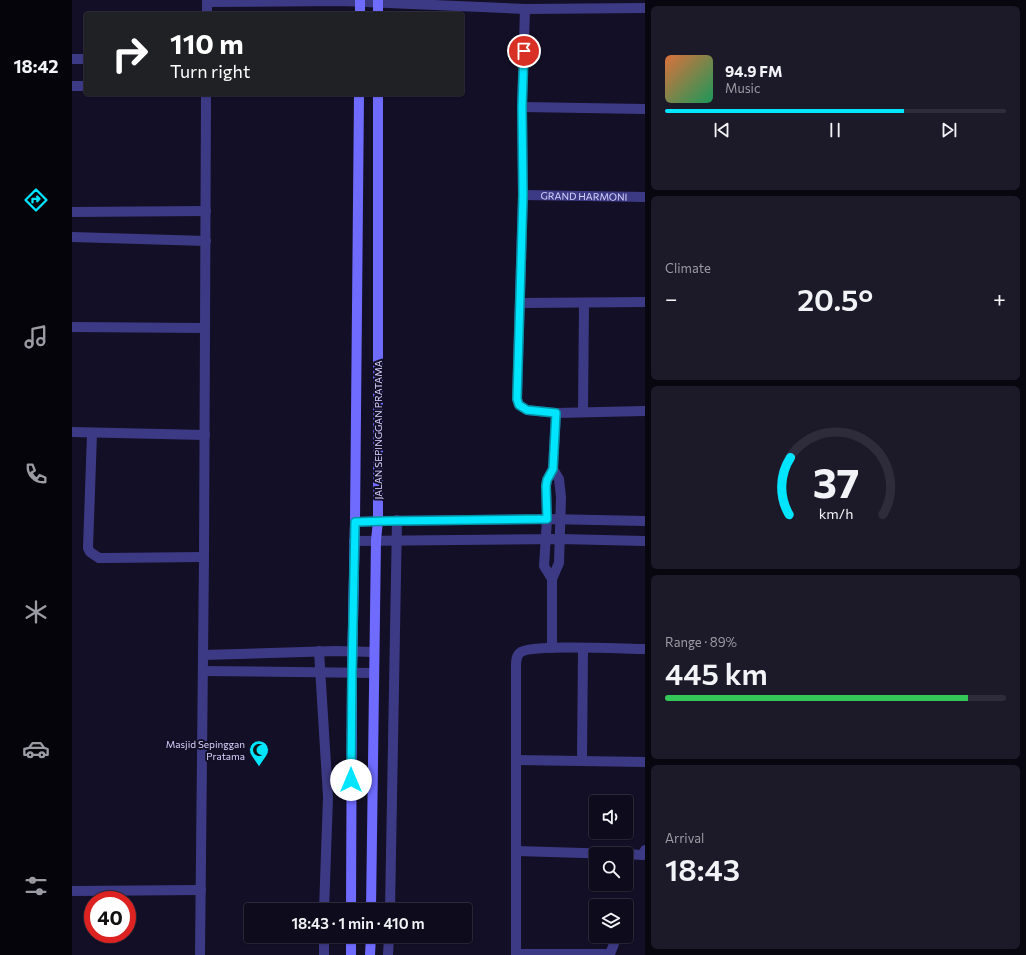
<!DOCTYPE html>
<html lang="en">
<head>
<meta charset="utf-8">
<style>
  body { margin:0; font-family:Commissioner,sans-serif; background:#1c1929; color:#f1f3f6; height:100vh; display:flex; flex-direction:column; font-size:15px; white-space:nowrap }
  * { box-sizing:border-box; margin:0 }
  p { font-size:13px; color:#9b9ba3 }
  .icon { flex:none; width:22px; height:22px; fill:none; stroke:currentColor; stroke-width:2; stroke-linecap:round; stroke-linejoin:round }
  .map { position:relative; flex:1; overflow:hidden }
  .details { display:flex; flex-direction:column; gap:6px; padding:6px; background:#08060f; width:381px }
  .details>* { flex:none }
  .banner { position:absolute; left:12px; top:12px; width:380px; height:84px; border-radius:4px; box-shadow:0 1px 3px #0004,0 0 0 1px #2e2b3b; background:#202124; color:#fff; overflow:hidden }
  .buttons { position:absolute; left:517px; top:795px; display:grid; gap:8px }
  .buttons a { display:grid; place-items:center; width:44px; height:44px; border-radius:4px; background:#0e0b1c; box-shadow:0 1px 3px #0004,0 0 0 1px #2e2b3b; font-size:20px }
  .speed { position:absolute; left:12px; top:891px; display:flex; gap:8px; font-size:20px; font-weight:700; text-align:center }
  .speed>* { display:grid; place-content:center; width:52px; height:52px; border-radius:50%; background:#0e0b1c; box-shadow:0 1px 3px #0004,0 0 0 1px #2e2b3b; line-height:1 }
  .speed .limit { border:6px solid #d22; background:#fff; color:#111 }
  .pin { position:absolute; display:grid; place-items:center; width:34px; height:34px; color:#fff; margin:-17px; border:2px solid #fff; border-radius:50%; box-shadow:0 1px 4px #0007 }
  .me { position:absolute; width:44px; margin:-22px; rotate:0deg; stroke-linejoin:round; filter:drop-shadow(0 0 3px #0008) }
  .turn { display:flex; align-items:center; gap:14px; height:84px; padding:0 20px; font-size:18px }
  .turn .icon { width:52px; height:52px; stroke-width:2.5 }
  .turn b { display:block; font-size:28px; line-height:34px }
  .big { font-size:30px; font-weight:600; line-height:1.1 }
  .details .tile { flex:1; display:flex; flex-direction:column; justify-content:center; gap:6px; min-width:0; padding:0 14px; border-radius:6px; background:#1c1929 }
  .details .dial { align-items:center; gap:0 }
  .dial svg { height:104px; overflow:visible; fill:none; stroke:#2e2b3b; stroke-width:7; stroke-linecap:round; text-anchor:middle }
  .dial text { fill:#f1f3f6; stroke:none }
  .song { display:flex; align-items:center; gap:12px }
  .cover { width:48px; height:48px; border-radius:6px; background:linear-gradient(135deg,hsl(20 70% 55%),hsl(150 70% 35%)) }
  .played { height:4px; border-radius:2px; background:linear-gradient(90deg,#00e5ff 70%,#2e2b3b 70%) }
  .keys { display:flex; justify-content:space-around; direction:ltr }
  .heat { display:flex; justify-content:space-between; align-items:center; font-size:22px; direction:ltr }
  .charge { height:6px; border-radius:3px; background:linear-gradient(90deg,#34c759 89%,#2e2b3b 0) }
  .trip { position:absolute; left:172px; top:903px; width:228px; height:40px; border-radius:4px; background:#0e0b1c; box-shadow:0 1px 3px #0004,0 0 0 1px #2e2b3b; font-weight:600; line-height:40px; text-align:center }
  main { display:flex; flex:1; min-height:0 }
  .tab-bar { display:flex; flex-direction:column; width:72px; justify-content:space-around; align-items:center; background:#06040b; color:#9b9ba3 }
  .tab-bar .icon { width:28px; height:28px }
  .tab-bar .selected { color:#00e5ff }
  .tab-bar b { font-size:18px; color:#f1f3f6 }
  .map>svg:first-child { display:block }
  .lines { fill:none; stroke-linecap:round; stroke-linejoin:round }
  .street { stroke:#3d3a85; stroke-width:10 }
  .secondary { stroke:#6f6bff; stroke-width:10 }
  .route-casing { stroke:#0095a6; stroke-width:10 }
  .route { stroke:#00e5ff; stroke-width:7 }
  .labels { text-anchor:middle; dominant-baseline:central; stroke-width:4; stroke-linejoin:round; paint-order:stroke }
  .street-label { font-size:10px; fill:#d9d4ff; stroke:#130f26 }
  .poi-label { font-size:10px; fill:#d9d4ff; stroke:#130f26; text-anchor:end }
</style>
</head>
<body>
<main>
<nav class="tab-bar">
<b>18:42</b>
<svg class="icon selected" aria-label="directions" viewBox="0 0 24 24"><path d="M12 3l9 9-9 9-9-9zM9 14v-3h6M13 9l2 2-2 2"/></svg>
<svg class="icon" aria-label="music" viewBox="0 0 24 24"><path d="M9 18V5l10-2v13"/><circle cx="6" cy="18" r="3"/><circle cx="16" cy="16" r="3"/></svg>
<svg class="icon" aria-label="phone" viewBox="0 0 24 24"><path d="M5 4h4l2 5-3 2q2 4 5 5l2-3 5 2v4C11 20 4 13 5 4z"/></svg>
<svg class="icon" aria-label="climate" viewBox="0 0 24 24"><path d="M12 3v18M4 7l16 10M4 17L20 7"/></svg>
<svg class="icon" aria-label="car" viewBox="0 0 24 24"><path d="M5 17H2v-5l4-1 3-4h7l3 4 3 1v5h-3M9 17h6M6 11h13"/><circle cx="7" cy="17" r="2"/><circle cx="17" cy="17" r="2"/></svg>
<svg class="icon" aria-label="filters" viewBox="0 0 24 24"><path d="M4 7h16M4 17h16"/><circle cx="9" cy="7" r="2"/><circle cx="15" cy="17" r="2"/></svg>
</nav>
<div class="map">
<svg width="573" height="955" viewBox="0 0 573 955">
  <rect width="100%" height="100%" fill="#130f26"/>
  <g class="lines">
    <!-- street -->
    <g class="street">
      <path d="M135,2L270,1L453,9L573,8"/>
      <path d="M453,9L450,107L451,195L445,399L447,405L455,410L484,413L573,411"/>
      <path d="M135,14V0"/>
      <path d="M0,59H14"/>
      <path d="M0,86H14"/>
      <path d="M450,107L573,109"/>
      <path id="s1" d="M451,195L573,197"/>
      <path d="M0,212L134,211"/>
      <path d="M0,237L134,241"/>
      <path d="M449,303L573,302"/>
      <path d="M0,327L133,328"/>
      <path d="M511,412L512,303"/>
      <path d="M0,432L133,435"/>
      <path d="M20,434L16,548L18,552L27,558H34L132,557"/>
      <path d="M283,522L306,521L475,519L573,521"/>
      <path d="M282,541L488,539L573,541"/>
      <path d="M480,579L472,566L475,519L474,486L475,480L481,469L484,413"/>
      <path d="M480,648V579L487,563L489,497L487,479L481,469"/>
      <path d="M247,651L256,797L252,910"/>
      <path d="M131,655L264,651L302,652"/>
      <path d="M131,671L302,673"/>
      <path d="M444,760L573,762"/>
      <path d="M510,761L511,648"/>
      <path d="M445,851L544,854"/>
      <path d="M554,854L571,855L573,850"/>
      <path d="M0,891L129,890"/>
      <path d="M318,910L325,520"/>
      <path d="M252,936V955"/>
      <path d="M444,954H538V955"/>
      <path d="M538,954L545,936"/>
      <path d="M128,955L132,557L134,94"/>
      <path d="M316,955L317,936"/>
      <path d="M444,955V666C444,661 444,655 449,652C461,644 553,649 573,649"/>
    </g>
    <!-- secondary -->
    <path class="secondary" d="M288,14V0
      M306,14V0
      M279,910L280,673L283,522L287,94
      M299,910L304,540L306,521V94
      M279,936V955
      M298,955L299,936"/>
  </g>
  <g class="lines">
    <!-- route casing -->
    <g class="route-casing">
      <path id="route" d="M279,780L280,673L283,522L315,521L475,519L474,486L475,480L481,469L484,413L455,410L447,405L445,399L451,195L450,107L452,51"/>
    </g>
    <!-- route -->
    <use href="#route" class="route"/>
  </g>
  <!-- icons -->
  <defs>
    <g id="mosque-pin" transform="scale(1)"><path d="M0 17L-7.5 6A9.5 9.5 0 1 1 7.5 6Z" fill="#00e5ff" stroke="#130f26"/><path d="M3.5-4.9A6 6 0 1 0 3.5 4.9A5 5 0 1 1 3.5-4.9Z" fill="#111"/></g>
  </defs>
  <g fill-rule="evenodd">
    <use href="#mosque-pin" x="187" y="750"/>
  </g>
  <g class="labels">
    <!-- street labels -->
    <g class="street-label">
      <text stroke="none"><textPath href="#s1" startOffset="61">GRAND HARMONI</textPath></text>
      <text transform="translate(306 430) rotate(-90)">JALAN SEPINGGAN PRATAMA</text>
    </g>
    <!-- poi labels -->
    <g class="poi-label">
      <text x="173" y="744">Masjid Sepinggan<tspan x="173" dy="12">Pratama</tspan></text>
    </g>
  </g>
</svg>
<div class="buttons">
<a><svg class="icon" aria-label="sound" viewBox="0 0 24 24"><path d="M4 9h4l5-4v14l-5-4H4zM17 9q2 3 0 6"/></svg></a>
<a><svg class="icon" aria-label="search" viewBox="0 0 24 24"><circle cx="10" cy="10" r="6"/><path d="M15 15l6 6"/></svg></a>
<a><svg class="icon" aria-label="layers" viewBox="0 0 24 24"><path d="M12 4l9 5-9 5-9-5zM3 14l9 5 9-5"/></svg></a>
</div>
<div class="speed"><div class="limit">40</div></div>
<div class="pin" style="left:452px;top:51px;background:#d93025"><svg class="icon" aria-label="arrive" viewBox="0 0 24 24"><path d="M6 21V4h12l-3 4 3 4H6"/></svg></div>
<svg class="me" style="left:279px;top:780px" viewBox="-20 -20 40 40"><circle r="19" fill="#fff"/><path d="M0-13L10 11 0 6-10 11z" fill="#00e5ff"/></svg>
<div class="trip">18:43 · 1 min · 410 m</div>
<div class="banner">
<div class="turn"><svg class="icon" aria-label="right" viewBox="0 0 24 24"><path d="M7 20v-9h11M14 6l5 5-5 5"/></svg><div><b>110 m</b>Turn right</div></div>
</div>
</div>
<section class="details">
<div class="tile">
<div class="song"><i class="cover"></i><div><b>94.9 FM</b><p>Music</p></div></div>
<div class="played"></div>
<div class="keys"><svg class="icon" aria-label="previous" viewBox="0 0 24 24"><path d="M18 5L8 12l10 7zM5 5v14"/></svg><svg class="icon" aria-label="pause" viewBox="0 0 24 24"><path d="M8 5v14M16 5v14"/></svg><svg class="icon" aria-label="next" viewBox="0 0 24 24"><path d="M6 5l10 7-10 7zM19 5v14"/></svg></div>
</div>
<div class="tile"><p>Climate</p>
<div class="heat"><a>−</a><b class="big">20.5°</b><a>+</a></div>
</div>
<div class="tile dial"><svg viewBox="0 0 100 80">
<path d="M14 69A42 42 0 1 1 86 69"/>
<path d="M14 69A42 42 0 0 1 15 25" stroke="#00e5ff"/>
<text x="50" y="56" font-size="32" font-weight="700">37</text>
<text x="50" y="72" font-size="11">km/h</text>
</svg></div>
<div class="tile"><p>Range · 89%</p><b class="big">445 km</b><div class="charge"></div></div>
<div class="tile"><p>Arrival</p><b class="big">18:43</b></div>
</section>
</main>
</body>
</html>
